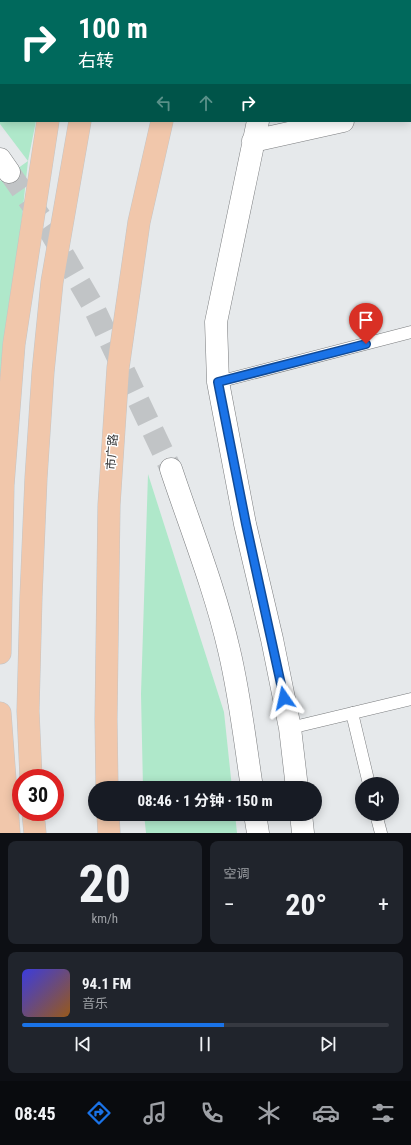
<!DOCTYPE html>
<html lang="zh">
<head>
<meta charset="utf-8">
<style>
  body { margin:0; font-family:"Roboto Condensed","Noto Sans SC",sans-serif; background:#20242c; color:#f1f3f6; height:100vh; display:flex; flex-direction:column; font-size:15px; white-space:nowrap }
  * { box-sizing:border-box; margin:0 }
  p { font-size:13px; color:#9ea1a6 }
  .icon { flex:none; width:22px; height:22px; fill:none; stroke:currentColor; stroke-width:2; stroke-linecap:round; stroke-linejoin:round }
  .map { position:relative; height:833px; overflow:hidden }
  .panel { display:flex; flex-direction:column; gap:8px; padding:8px; background:#0d0f14; flex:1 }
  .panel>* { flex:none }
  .banner { position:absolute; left:0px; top:0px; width:411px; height:122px; box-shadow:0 2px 10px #0003; background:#00695c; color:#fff; overflow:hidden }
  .controls { position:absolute; left:355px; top:777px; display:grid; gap:8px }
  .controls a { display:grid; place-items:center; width:44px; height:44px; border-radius:50%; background:#171b24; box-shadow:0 2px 10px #0003; font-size:20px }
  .speed { position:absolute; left:12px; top:769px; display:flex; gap:8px; font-size:20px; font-weight:700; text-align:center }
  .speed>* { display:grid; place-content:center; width:52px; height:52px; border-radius:50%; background:#171b24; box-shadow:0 2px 10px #0003; line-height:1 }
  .speed .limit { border:6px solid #d22; background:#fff; color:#111 }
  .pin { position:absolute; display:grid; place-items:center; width:34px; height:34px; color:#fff; margin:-41px -17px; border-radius:50% 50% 50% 0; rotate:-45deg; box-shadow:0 0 4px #0007 }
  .pin .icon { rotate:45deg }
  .me { position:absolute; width:44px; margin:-22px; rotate:349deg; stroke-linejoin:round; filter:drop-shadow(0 0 3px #0008) }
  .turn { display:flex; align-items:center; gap:14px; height:84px; padding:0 12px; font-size:18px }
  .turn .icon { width:52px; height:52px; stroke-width:2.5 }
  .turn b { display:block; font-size:28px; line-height:34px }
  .lanes { display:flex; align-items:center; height:38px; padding:0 12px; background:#0003; justify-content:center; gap:20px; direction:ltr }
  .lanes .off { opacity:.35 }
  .big { font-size:30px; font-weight:700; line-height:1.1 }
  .panel .tile { flex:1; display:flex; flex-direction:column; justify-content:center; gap:6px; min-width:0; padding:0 14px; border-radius:8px; background:#20242c }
  .panel .dial { align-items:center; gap:0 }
  .dial b { font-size:52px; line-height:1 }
  .song { display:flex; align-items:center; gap:12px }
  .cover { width:48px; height:48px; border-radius:6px; background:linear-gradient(135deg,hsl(240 70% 55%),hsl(30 70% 35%)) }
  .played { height:4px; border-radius:2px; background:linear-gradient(90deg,#1a73e8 55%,#363941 55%) }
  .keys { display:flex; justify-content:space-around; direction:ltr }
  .heat { display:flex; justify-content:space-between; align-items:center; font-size:22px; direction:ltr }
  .panel .tiles { flex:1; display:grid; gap:8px; grid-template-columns:1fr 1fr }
  .tile:last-child { grid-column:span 2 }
  .trip { position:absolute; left:88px; top:781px; width:234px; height:40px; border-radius:20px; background:#171b24; box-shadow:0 2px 10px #0003; font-weight:700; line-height:40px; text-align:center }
  .tabs { display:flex; height:64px; justify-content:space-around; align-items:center; background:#090b0e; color:#9ea1a6 }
  .tabs .icon { width:28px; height:28px }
  .tabs .on { color:#1a73e8 }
  .tabs b { font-size:18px; color:#f1f3f6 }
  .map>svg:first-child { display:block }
  .green { fill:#afe8ca }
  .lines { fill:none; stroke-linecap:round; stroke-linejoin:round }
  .secondary-tunnel { stroke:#c1c4c6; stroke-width:22; stroke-dasharray:22 11; stroke-linecap:butt }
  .service-casing { stroke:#7b7d7f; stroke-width:13 }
  .minor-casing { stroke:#7b7d7f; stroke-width:23 }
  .secondary-casing { stroke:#7b7d7f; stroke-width:23 }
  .primary-casing { stroke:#c5c5c5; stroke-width:23 }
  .service { stroke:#fff; stroke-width:12 }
  .minor { stroke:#fff; stroke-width:22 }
  .secondary { stroke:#fff; stroke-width:22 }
  .primary { stroke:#f1c7ab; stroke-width:22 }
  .route-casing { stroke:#114b97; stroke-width:10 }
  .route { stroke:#1a73e8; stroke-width:7 }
  .labels { text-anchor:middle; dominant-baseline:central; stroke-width:3; stroke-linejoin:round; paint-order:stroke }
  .street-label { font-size:12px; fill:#2f3031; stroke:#fff }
</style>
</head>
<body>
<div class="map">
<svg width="411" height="833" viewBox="0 0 411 833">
  <rect width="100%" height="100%" fill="#e6e9eb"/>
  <!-- green -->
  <path class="green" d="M0,0H59L1,1V121H36L28,161L0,422V181L28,161L0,124Z
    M148,474L224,712L232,788H143L141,694Z
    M144,814H235L237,833H146Z"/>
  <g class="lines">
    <!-- secondary-tunnel -->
    <path class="secondary-tunnel" d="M9,172L48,228L93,306L171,469"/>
    <!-- service casing -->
    <g class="service-casing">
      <path id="service" d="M218,382L411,332
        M352,713L369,784
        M290,728L411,699
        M376,814L381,833"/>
    </g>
    <!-- minor casing -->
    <g class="minor-casing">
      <path id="minor" d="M288,1V0
        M410,106L411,105
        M258,121L216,322L218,382L245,524L272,639L290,728L297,788
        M253,141L343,121
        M301,814L303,833"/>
    </g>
    <!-- secondary casing -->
    <g class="secondary-casing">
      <path id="secondary" d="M0,159L9,172
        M171,469C191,529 215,589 229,650C240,696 245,742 252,788
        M255,814L258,833"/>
    </g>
    <!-- primary casing -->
    <g class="primary-casing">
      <path id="primary" d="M74,1V0
        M106,1V0
        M186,1V0
        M0,653L3,485L14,344L48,121
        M0,713L9,833
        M31,778L28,711L31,597L36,478L43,372L52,282L80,121
        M107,788L106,719L109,505L118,368L139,222L162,121
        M33,812L35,833
        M108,814L109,833"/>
    </g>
    <!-- service -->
    <use href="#service" class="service"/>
    <!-- minor -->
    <use href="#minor" class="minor"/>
    <!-- secondary -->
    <use href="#secondary" class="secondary"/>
    <!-- primary -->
    <use href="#primary" class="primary"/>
  </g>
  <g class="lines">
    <!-- route casing -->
    <g class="route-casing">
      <path id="route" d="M284,698L246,524L218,382L366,344"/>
    </g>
    <!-- route -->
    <use href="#route" class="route"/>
  </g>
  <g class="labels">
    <!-- street labels -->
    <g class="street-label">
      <text transform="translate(112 452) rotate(-86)">市广路</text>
    </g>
  </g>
</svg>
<div class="controls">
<a><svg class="icon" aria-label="sound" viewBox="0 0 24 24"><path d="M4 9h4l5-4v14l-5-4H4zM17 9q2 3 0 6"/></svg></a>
</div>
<div class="speed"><div class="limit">30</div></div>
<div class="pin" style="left:366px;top:344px;background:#d93025"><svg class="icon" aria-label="arrive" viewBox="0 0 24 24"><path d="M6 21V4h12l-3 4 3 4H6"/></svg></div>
<svg class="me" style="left:284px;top:698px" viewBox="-20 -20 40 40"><path d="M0-17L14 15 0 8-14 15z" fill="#1a73e8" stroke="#fff" stroke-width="4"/></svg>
<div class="trip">08:46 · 1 分钟 · 150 m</div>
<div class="banner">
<div class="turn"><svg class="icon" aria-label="right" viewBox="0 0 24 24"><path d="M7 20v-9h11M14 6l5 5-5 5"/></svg><div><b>100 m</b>右转</div></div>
<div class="lanes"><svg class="icon off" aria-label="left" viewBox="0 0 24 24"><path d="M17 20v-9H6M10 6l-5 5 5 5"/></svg><svg class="icon off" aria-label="ahead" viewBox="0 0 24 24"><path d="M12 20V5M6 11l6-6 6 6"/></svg><svg class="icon" aria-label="right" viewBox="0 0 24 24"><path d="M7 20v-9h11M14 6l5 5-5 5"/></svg></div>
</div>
</div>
<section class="panel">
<div class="tiles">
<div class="tile dial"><b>20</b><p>km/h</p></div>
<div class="tile"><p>空调</p>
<div class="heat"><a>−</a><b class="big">20°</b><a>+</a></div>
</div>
<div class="tile">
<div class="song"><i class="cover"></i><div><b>94.1 FM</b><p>音乐</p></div></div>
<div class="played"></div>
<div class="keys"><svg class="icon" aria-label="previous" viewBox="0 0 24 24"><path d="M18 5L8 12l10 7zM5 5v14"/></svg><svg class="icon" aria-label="pause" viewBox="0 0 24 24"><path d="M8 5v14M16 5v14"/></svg><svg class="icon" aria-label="next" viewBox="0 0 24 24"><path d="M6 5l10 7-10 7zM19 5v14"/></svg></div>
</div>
</div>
</section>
<nav class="tabs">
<b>08:45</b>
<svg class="icon on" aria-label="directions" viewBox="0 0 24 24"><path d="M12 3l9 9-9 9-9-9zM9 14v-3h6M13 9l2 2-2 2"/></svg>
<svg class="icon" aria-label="music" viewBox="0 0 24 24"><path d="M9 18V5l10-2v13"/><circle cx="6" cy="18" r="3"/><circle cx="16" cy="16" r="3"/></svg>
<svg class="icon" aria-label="phone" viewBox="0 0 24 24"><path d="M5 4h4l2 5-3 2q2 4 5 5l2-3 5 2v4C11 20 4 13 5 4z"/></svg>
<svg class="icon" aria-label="climate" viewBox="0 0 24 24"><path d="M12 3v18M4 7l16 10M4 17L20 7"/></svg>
<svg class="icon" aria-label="car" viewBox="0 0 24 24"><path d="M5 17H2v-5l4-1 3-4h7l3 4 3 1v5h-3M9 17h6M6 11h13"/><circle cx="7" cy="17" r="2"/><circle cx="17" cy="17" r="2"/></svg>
<svg class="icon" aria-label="filters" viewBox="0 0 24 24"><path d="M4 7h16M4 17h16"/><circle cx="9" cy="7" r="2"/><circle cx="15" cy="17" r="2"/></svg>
</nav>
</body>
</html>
